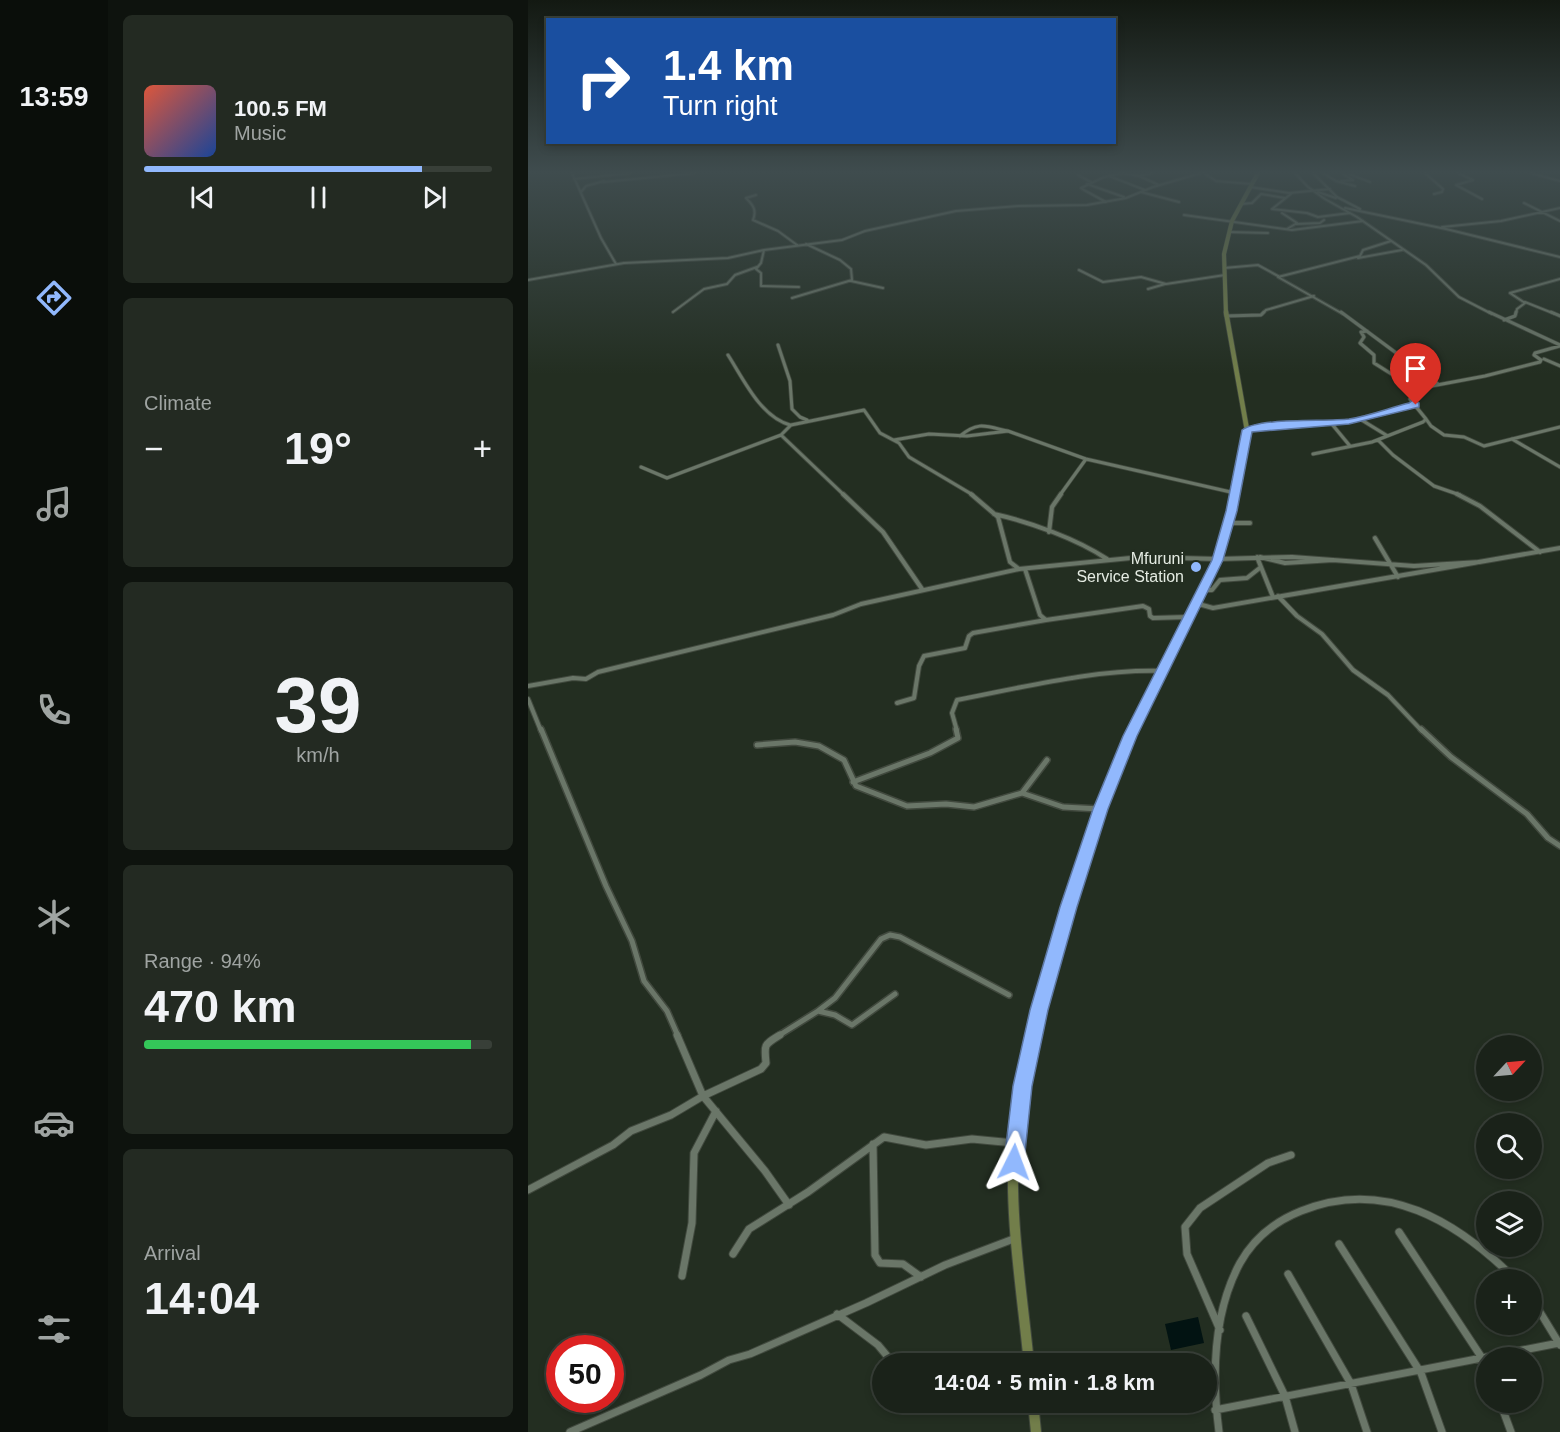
<!DOCTYPE html>
<html lang="en">
<head>
<meta charset="utf-8">
<style>
  body { margin:0; font-family:Helvetica,sans-serif; background:#232a22; color:#f1f3f6; height:100vh; display:flex; flex-direction:column; font-size:22px; white-space:nowrap }
  * { box-sizing:border-box; margin:0 }
  p { font-size:20px; color:#9fa4a2 }
  .icon { flex:none; width:33px; height:33px; fill:none; stroke:currentColor; stroke-width:2; stroke-linecap:round; stroke-linejoin:round }
  .map { position:relative; flex:1; overflow:hidden }
  .sheet { display:flex; flex-direction:column; gap:15px; padding:15px; background:#0e130e; width:420px }
  .sheet>* { flex:none }
  .banner { position:absolute; left:18px; top:18px; width:570px; height:126px; border-radius:0px; box-shadow:0 3px 9px #0003,0 0 0 2px #383f38; background:#1a4fa0; color:#fff; overflow:hidden }
  .needle { width:39px; rotate:64deg }
  .tools { position:absolute; left:948px; top:1035px; display:grid; gap:12px }
  .tools a { display:grid; place-items:center; width:66px; height:66px; border-radius:50%; background:#1a2219; box-shadow:0 3px 9px #0003,0 0 0 2px #383f38; font-size:30px }
  .speed { position:absolute; left:18px; top:1335px; display:flex; gap:12px; font-size:30px; font-weight:700; text-align:center }
  .speed>* { display:grid; place-content:center; width:78px; height:78px; border-radius:50%; background:#1a2219; box-shadow:0 3px 9px #0003,0 0 0 2px #383f38; line-height:1 }
  .speed .limit { border:9px solid #d22; background:#fff; color:#111 }
  .pin { position:absolute; display:grid; place-items:center; width:51px; height:51px; color:#fff; margin:-62px -26px; border-radius:50% 50% 50% 0; rotate:-45deg; box-shadow:0 0 6px #0007 }
  .pin .icon { rotate:45deg }
  .me { position:absolute; width:66px; margin:-33px; rotate:3deg; stroke-linejoin:round; filter:drop-shadow(0 0 4px #0008) }
  .turn { display:flex; align-items:center; gap:21px; height:126px; padding:0 18px; font-size:27px }
  .turn .icon { width:78px; height:78px; stroke-width:2.5 }
  .turn b { display:block; font-size:42px; line-height:51px }
  .big { font-size:45px; font-weight:600; line-height:1.1 }
  .sheet .card { flex:1; display:flex; flex-direction:column; justify-content:center; gap:9px; min-width:0; padding:0 21px; border-radius:9px; background:#232a22 }
  .sheet .dial { align-items:center; gap:0 }
  .dial b { font-size:78px; line-height:1 }
  .song { display:flex; align-items:center; gap:18px }
  .cover { width:72px; height:72px; border-radius:9px; background:linear-gradient(135deg,hsl(10 70% 55%),hsl(220 70% 35%)) }
  .played { height:6px; border-radius:3px; background:linear-gradient(90deg,#91b8fd 80%,#383f38 80%) }
  .keys { display:flex; justify-content:space-around; direction:ltr }
  .heat { display:flex; justify-content:space-between; align-items:center; font-size:33px; direction:ltr }
  .charge { height:9px; border-radius:4px; background:linear-gradient(90deg,#34c759 94%,#383f38 0) }
  .trip { position:absolute; left:344px; top:1353px; width:345px; height:60px; border-radius:30px; background:#1a2219; box-shadow:0 3px 9px #0003,0 0 0 2px #383f38; font-weight:600; line-height:60px; text-align:center }
  main { display:flex; flex:1; min-height:0 }
  .tab-bar { display:flex; flex-direction:column; width:108px; justify-content:space-around; align-items:center; background:#0a0e0a; color:#9fa4a2 }
  .tab-bar .icon { width:42px; height:42px }
  .tab-bar .current { color:#91b8fd }
  .tab-bar b { font-size:27px; color:#f1f3f6 }
  .map>svg:first-child { display:block }
  .water { fill:#021312 }
  .lines { fill:none; stroke-linecap:round; stroke-linejoin:round }
  .minor-far4-casing { stroke:#41493e; stroke-width:4 }
  .minor-far3-casing { stroke:#41493e; stroke-width:4.5 }
  .minor-far2-casing { stroke:#41493e; stroke-width:6 }
  .minor-far1-casing { stroke:#41493e; stroke-width:8 }
  .minor-casing { stroke:#41493e; stroke-width:9 }
  .secondary-far4-casing { stroke:#41493e; stroke-width:5 }
  .secondary-far3-casing { stroke:#41493e; stroke-width:6 }
  .secondary-far2-casing { stroke:#41493e; stroke-width:8 }
  .secondary-far1-casing { stroke:#41493e; stroke-width:10 }
  .secondary-casing { stroke:#41493e; stroke-width:12 }
  .minor-far4 { stroke:#6a7668; stroke-width:2 }
  .minor-far3 { stroke:#6a7668; stroke-width:3 }
  .minor-far2 { stroke:#6a7668; stroke-width:4 }
  .minor-far1 { stroke:#6a7668; stroke-width:5 }
  .minor { stroke:#6a7668; stroke-width:7 }
  .secondary-far4 { stroke:#727e4a; stroke-width:4 }
  .secondary-far3 { stroke:#727e4a; stroke-width:4.5 }
  .secondary-far2 { stroke:#727e4a; stroke-width:6 }
  .secondary-far1 { stroke:#727e4a; stroke-width:8 }
  .secondary { stroke:#727e4a; stroke-width:10 }
  .route { fill:#91b8fd; stroke:#5e78a4; stroke-width:1.5 }
  .poi-dot { fill:#91b8fd; stroke:#232e21; stroke-width:2 }
  .labels { text-anchor:middle; dominant-baseline:central; stroke-width:4.5; stroke-linejoin:round; paint-order:stroke }
  .poi-label { font-size:16px; fill:#e4ebe2; stroke:#232e21; text-anchor:end }
</style>
</head>
<body>
<main>
<nav class="tab-bar">
<b>13:59</b>
<svg class="icon current" aria-label="directions" viewBox="0 0 24 24"><path d="M12 3l9 9-9 9-9-9zM9 14v-3h6M13 9l2 2-2 2"/></svg>
<svg class="icon" aria-label="music" viewBox="0 0 24 24"><path d="M9 18V5l10-2v13"/><circle cx="6" cy="18" r="3"/><circle cx="16" cy="16" r="3"/></svg>
<svg class="icon" aria-label="phone" viewBox="0 0 24 24"><path d="M5 4h4l2 5-3 2q2 4 5 5l2-3 5 2v4C11 20 4 13 5 4z"/></svg>
<svg class="icon" aria-label="climate" viewBox="0 0 24 24"><path d="M12 3v18M4 7l16 10M4 17L20 7"/></svg>
<svg class="icon" aria-label="car" viewBox="0 0 24 24"><path d="M5 17H2v-5l4-1 3-4h7l3 4 3 1v5h-3M9 17h6M6 11h13"/><circle cx="7" cy="17" r="2"/><circle cx="17" cy="17" r="2"/></svg>
<svg class="icon" aria-label="filters" viewBox="0 0 24 24"><path d="M4 7h16M4 17h16"/><circle cx="9" cy="7" r="2"/><circle cx="15" cy="17" r="2"/></svg>
</nav>
<section class="sheet">
<div class="card">
<div class="song"><i class="cover"></i><div><b>100.5 FM</b><p>Music</p></div></div>
<div class="played"></div>
<div class="keys"><svg class="icon" aria-label="previous" viewBox="0 0 24 24"><path d="M18 5L8 12l10 7zM5 5v14"/></svg><svg class="icon" aria-label="pause" viewBox="0 0 24 24"><path d="M8 5v14M16 5v14"/></svg><svg class="icon" aria-label="next" viewBox="0 0 24 24"><path d="M6 5l10 7-10 7zM19 5v14"/></svg></div>
</div>
<div class="card"><p>Climate</p>
<div class="heat"><a>−</a><b class="big">19°</b><a>+</a></div>
</div>
<div class="card dial"><b>39</b><p>km/h</p></div>
<div class="card"><p>Range · 94%</p><b class="big">470 km</b><div class="charge"></div></div>
<div class="card"><p>Arrival</p><b class="big">14:04</b></div>
</section>
<div class="map">
<svg width="1032" height="1432" viewBox="0 0 1032 1432">
  <rect width="100%" height="100%" fill="#232e21"/>
  <!-- water -->
  <path class="water" d="M670,1317L676,1343L643,1350L637,1324Z"/>
  <g class="lines">
    <!-- minor-far4 casing -->
    <g class="minor-far4-casing">
      <path id="minor-far4" d="M44,173L73,238L88,264
        M594,173L611,176L624,173
        M676,173L688,181L724,184
        M767,173L780,187L797,199L829,217L898,265L931,297L964,314
        M785,173L809,197L832,209
        M795,173L808,181L827,186
        M897,173L915,189L914,192L906,194
        M930,173L945,180L928,185L954,199
        M1003,173L1032,181
        M821,174L842,182
        M550,175L563,182
        M581,176L617,190
        M611,176L631,185
        M46,179L103,173
        M813,181L825,180L815,174
        M75,182L167,173
        M559,184L596,197
        M722,187L761,193L802,189
        M556,190L553,188L576,177L594,173
        M556,190L578,202
        M53,192L58,186L76,181
        M613,192L651,202
        M790,192L808,198
        M764,193L744,209L779,213L790,217L822,213
        M228,195L218,198C225,205 229,210 225,220L250,231L269,245
        M996,203L1032,221
        M713,204L724,203L733,194L757,198
        M817,208L918,229L1032,257
        M754,213L769,223L759,229
        M656,215L764,230L835,221
        M768,224L792,223L796,220
        M914,227L973,221L1032,208
        M701,232L740,233
        M236,250L233,263L228,269L233,273V286L271,287
        M830,258L874,250
        M696,268L730,265L750,276
        M551,270L575,282L613,277L638,284L697,275
        M0,280L96,263L200,258L236,250L314,240L337,231L428,211L490,206L559,205L598,198L625,187L673,173
        M323,281L355,288
        M620,289L637,284
        M264,298L324,280L323,269L312,260L278,244
        M997,302L1027,314
        M145,312L176,289L199,284L207,275L229,267
        M734,314L738,310L786,296
        M815,314L750,277L832,256L835,250L863,241
        M988,314L989,309L997,303L982,293L1032,279"/>
    </g>
    <!-- minor-far3 casing -->
    <g class="minor-far3-casing">
      <path id="minor-far3" d="M813,312L910,384
        M961,312L1032,345
        M1023,312L1032,316
        M698,316L733,315L736,312
        M976,320L987,316L988,312
        M839,331L833,332L836,337L832,343L846,355V363L889,390
        M250,345L262,381L264,409L272,417L279,420
        M200,355C216,380 232,416 262,425
        M1016,359L1032,366
        M832,419L858,435
        M898,419L903,426L916,435L936,437L956,446L1032,427
        M803,423L822,446
        M719,430L822,421L886,405L882,399L890,396L889,390L893,388L957,376L1012,362L1013,360L1006,355L1007,353L1032,346
        M253,435L316,495
        M432,436C450,421 458,426 479,431
        M984,439L1032,467
        M366,440L401,434L439,436L480,431L558,459L707,493
        M850,440L865,455L906,486L932,495
        M785,454L844,442L895,422L898,419L885,403
        M113,467L139,478L253,435L263,425L336,410L352,433L371,443L381,457L445,495
        M532,495L558,459"/>
    </g>
    <!-- minor-far2 casing -->
    <g class="minor-far2-casing">
      <path id="minor-far2" d="M315,494L355,532L394,589
        M443,494L470,517L482,562L491,569
        M929,494L952,506L1012,552
        M466,514C502,522 549,539 579,559
        M700,523H722
        M521,532L524,507L533,494
        M847,538L870,577
        M729,557L745,597
        M732,557L757,563L805,560
        M497,569L512,615L518,620L615,606L621,609L622,616L625,618L660,617
        M673,590H684L692,580L719,578L733,567
        M750,596L769,616L794,634L825,670L860,695L894,731
        M667,603L685,608L1032,548
        M0,686L45,678L58,679L70,672L305,615L333,604L491,569L613,557L690,559L764,557L886,566L952,562
        M0,699L13,731
        M369,703L386,698L391,666L396,656L437,648L441,636L445,633L518,620
        M429,731L424,713L429,700C497,687 566,669 635,671"/>
    </g>
    <!-- minor-far1 casing -->
    <g class="minor-far1-casing">
      <path id="minor-far1" d="M13,729L78,886L104,941L116,981L139,1011L150,1036
        M893,729L923,757L999,814L1020,838L1032,846
        M229,745L267,742L291,746L316,760L328,786L379,806L418,804L446,807L494,793L535,807L572,809
        M325,782L402,753L430,738L428,729
        M494,793L519,760
        M290,1011L307,998L353,939L362,935L372,937L481,995
        M250,1036L290,1011L307,1015L324,1025L367,994"/>
    </g>
    <!-- minor casing -->
    <g class="minor-casing">
      <path id="minor" d="M149,1035L175,1096L237,1171L261,1205
        M345,1144L347,1255L352,1263L375,1264L393,1277
        M0,1190L85,1145L103,1131L143,1115L175,1096L233,1069L238,1063C236,1044 236,1045 252,1035
        M871,1232L954,1358L958,1369
        M811,1244L893,1373L914,1432
        M205,1254L221,1229L280,1192L356,1137L398,1145L444,1139L486,1143
        M760,1274L823,1384L839,1432
        M154,1276L164,1223L166,1153L188,1111
        M1004,1299L1032,1345
        M309,1314L350,1345L360,1357L385,1364
        M718,1316L757,1396L767,1432
        M692,1330L659,1254L657,1227L672,1208L740,1163L763,1155
        M972,1402L983,1432
        M687,1410L1031,1343
        M42,1432L173,1375L201,1360L222,1354L338,1303L417,1265L488,1238
        M691,1432C684,1377 685,1313 712,1263C726,1238 748,1221 773,1211C857,1177 929,1221 988,1280"/>
    </g>
    <!-- secondary-far4 casing -->
    <g class="secondary-far4-casing">
      <path id="secondary-far4" d="M698,314L696,254L704,221L730,173"/>
    </g>
    <!-- secondary-far3 casing -->
    <g class="secondary-far3-casing">
      <path id="secondary-far3" d="M698,312L719,430L707,495"/>
    </g>
    <!-- secondary-far2 casing -->
    <g class="secondary-far2-casing">
      <path id="secondary-far2" d="M605,731L690,559L707,494"/>
    </g>
    <!-- secondary-far1 casing -->
    <g class="secondary-far1-casing">
      <path id="secondary-far1" d="M506,1036L523,966L572,809L605,729"/>
    </g>
    <!-- secondary casing -->
    <g class="secondary-casing">
      <path id="secondary" d="M501,1364C494,1291 481,1216 486,1143C489,1107 498,1071 506,1035
        M505,1402L508,1432"/>
    </g>
    <!-- minor-far4 -->
    <use href="#minor-far4" class="minor-far4"/>
    <!-- minor-far3 -->
    <use href="#minor-far3" class="minor-far3"/>
    <!-- minor-far2 -->
    <use href="#minor-far2" class="minor-far2"/>
    <!-- minor-far1 -->
    <use href="#minor-far1" class="minor-far1"/>
    <!-- minor -->
    <use href="#minor" class="minor"/>
    <!-- secondary-far4 -->
    <use href="#secondary-far4" class="secondary-far4"/>
    <!-- secondary-far3 -->
    <use href="#secondary-far3" class="secondary-far3"/>
    <!-- secondary-far2 -->
    <use href="#secondary-far2" class="secondary-far2"/>
    <!-- secondary-far1 -->
    <use href="#secondary-far1" class="secondary-far1"/>
    <!-- secondary -->
    <use href="#secondary" class="secondary"/>
  </g>
  <!-- sky -->
  <linearGradient id="sky" x2="0" y2="1"><stop stop-color="#131912"/><stop offset="0.46" stop-color="#3f4c4e"/><stop offset="1" stop-color="#3f4c4e" stop-opacity="0"/></linearGradient>
  <rect width="1032" height="374" fill="url(#sky)"/>
  <!-- route -->
  <path class="route" d="M885,400L891,403V407L821,424L724,432L709,511L695,560L609,736L580,809L549,907L520,1010L504,1086L496,1162L493,1169L486,1171L479,1169L476,1162L485,1086L502,1010L532,907L565,809L595,736L684,560L698,511L714,430C732,417 797,422 821,419C841,416 861,408 881,403Z"/>
  <!-- markers -->
  <circle class="poi-dot" cx="668" cy="567" r="6"/>
  <g class="labels">
    <!-- poi labels -->
    <g class="poi-label">
      <text x="656" y="558">Mfuruni<tspan x="656" dy="18">Service Station</tspan></text>
    </g>
  </g>
</svg>
<div class="tools">
<a><svg class="needle" viewBox="-14 -14 28 28"><path d="M0-13l5 13h-10z" fill="#e53935"/><path d="M0 13l5-13h-10z" fill="#9fa4a2"/></svg></a>
<a><svg class="icon" aria-label="search" viewBox="0 0 24 24"><circle cx="10" cy="10" r="6"/><path d="M15 15l6 6"/></svg></a>
<a><svg class="icon" aria-label="layers" viewBox="0 0 24 24"><path d="M12 4l9 5-9 5-9-5zM3 14l9 5 9-5"/></svg></a>
<a>+</a>
<a>−</a>
</div>
<div class="speed"><div class="limit">50</div></div>
<div class="pin" style="left:888px;top:405px;background:#d93025"><svg class="icon" aria-label="arrive" viewBox="0 0 24 24"><path d="M6 21V4h12l-3 4 3 4H6"/></svg></div>
<svg class="me" style="left:486px;top:1162px" viewBox="-20 -20 40 40"><path d="M0-17L14 15 0 8-14 15z" fill="#91b8fd" stroke="#fff" stroke-width="4"/></svg>
<div class="trip">14:04 · 5 min · 1.8 km</div>
<div class="banner">
<div class="turn"><svg class="icon" aria-label="right" viewBox="0 0 24 24"><path d="M7 20v-9h11M14 6l5 5-5 5"/></svg><div><b>1.4 km</b>Turn right</div></div>
</div>
</div>
</main>
</body>
</html>
